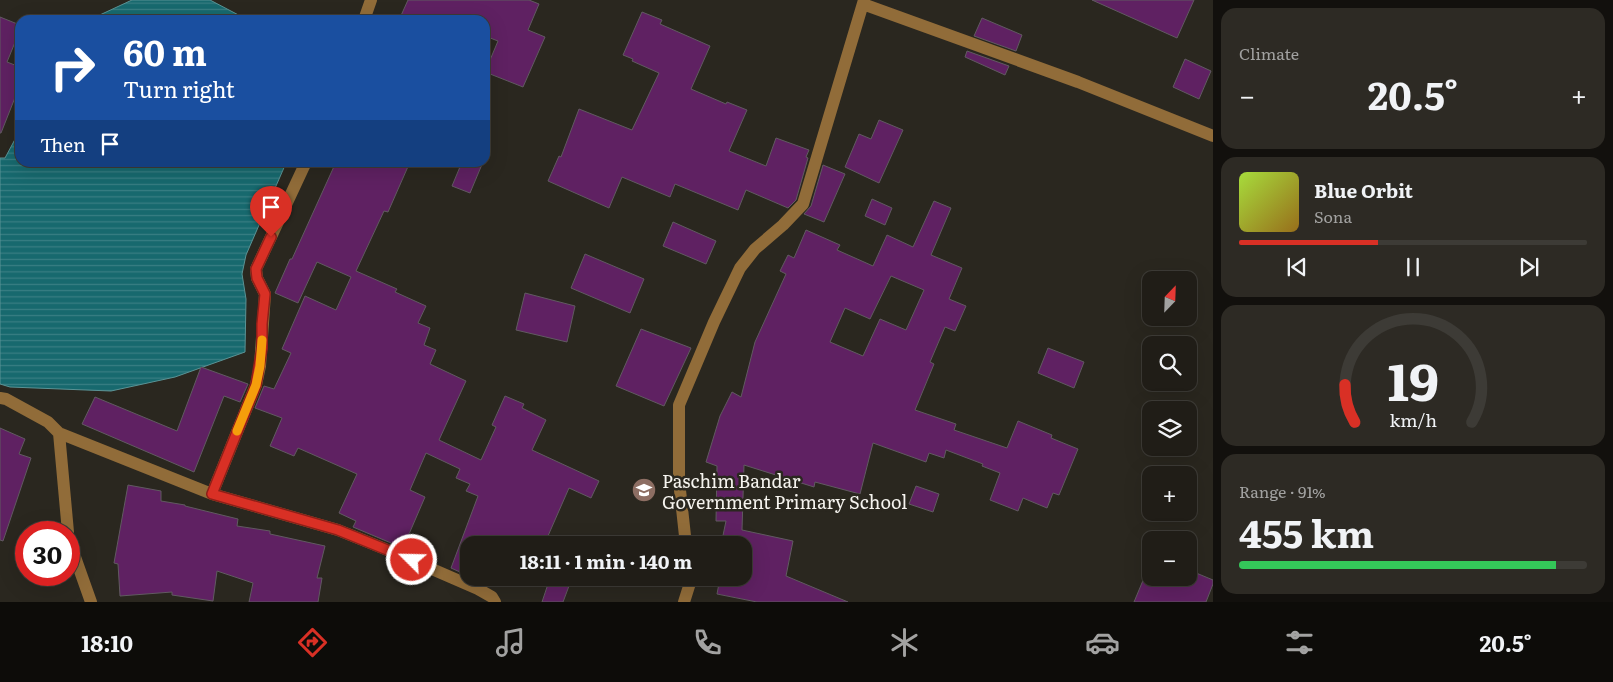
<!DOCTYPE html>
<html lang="en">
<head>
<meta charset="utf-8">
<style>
  body { margin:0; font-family:Literata,serif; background:#2d2a24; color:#f1f3f6; height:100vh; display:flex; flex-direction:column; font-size:19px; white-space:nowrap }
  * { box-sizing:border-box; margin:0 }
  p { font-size:16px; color:#a2a2a1 }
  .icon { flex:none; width:28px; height:28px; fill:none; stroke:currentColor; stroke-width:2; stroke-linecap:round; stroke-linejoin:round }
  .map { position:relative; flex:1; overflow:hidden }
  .drawer { display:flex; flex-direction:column; gap:8px; padding:8px; background:#12100d; width:400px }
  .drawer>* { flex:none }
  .top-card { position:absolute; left:15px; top:15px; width:475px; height:152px; border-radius:15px; box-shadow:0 5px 20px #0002,0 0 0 1px #3d3b36; background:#1a4fa0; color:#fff; overflow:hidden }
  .needle { width:32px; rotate:23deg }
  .controls { position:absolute; left:1142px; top:271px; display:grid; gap:10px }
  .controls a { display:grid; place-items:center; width:55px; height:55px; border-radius:10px; background:#201d17; box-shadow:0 5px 20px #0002,0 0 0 1px #3d3b36; font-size:25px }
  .speed { position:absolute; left:15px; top:521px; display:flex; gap:10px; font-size:25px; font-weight:700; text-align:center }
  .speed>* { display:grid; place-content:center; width:65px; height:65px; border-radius:50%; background:#201d17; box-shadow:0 5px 20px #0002,0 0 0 1px #3d3b36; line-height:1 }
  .speed .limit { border:8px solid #d22; background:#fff; color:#111 }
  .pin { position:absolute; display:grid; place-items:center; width:42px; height:42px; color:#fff; margin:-51px -21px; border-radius:50% 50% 50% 0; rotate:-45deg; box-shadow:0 0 5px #0007 }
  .pin .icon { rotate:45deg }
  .me { position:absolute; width:55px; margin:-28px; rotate:293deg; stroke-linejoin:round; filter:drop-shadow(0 0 4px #0008) }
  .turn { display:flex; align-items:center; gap:18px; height:105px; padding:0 25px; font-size:22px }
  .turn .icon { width:65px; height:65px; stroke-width:2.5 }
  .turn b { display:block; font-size:35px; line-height:42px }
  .then { display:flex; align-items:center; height:48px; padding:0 25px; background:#0003; gap:10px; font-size:19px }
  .big { font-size:38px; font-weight:700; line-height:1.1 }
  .drawer .card { flex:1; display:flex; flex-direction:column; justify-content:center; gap:8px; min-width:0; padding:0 18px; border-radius:15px; background:#2d2a24 }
  .drawer .dial { align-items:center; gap:0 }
  .dial svg { height:130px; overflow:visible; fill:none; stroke:#3d3b36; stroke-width:7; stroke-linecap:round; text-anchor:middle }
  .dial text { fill:#f1f3f6; stroke:none }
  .song { display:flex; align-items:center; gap:15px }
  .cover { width:60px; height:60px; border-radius:8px; background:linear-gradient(135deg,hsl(80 70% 55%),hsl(40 70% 35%)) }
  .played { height:5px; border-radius:2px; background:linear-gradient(90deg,#d93025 40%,#3d3b36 40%) }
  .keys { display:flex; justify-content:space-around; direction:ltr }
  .heat { display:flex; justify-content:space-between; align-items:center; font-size:28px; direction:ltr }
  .charge { height:8px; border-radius:4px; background:linear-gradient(90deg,#34c759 91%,#3d3b36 0) }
  .trip { position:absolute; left:460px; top:536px; width:292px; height:50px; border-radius:15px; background:#201d17; box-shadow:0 5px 20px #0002,0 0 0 1px #3d3b36; font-weight:700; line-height:50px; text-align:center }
  .menu { display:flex; height:80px; justify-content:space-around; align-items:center; background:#0d0c09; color:#a2a2a1 }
  .menu .icon { width:35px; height:35px }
  .menu .on { color:#d93025 }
  .menu b { font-size:22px; color:#f1f3f6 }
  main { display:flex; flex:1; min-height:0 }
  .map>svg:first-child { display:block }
  .water { fill:url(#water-rules); stroke:#5a9395 }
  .building { fill:#5f2162; stroke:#615a61; fill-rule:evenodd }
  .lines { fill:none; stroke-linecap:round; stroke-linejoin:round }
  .minor { stroke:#916c39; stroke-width:12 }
  .route-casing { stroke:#8d1f18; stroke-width:12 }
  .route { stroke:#d93025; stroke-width:9 }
  .slow { stroke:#f59e0b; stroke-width:9 }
  .labels { text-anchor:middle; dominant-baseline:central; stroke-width:5; stroke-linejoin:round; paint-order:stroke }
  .poi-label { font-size:18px; fill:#f6f4ef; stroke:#2a271f; text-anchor:start }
</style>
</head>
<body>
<main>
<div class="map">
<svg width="1213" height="602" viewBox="0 0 1213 602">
  <defs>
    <pattern id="water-rules" width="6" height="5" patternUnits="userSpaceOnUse" patternTransform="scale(1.25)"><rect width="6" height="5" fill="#17696e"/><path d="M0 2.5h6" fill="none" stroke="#397f83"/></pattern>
  </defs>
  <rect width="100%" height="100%" fill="#2a271f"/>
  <!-- water -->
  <path class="water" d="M132,0H210L248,20H89Z
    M20,130V162L286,163L246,255L242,274L246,299L245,352L175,377L111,391L10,387L0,384V158H5Z"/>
  <!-- building -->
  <path class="building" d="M408,0H529L539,4L528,30L545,37L523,87L485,72L498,41L485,36V20H399Z
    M1092,0H1194L1177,38Z
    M642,12L662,20L660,24L710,46L691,89L726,104L727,102L747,110L729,151L766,166L776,138L809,150L806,157L808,158L796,200L788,208L746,190L738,210L675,184L670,197L622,177L609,208L548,181L559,156L561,157L579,109L632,130L659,73L632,61L633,59L623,55Z
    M0,17L20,25V30L7,62L20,67V85L1,133H0Z
    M982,18L1022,35L1016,51L974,36Z
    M967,51L1009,66L1005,75L965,57Z
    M1185,59L1211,71L1199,99L1173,87Z
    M879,120L903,130L879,183L845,167L859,134L871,139Z
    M336,162H410L388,212L384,211L356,271L397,289L395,292L426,306L418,323L430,328L424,345L436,350L430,364L466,381L439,440L481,460L496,427L492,425L505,396L524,404L522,408L546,420L532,450L599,481L591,498L569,488L544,545H469V576L451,568L478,496L466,491L470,484L456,478L460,469L426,453L410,490L425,497L403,548L353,527L356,521L339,513L357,474L298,448L294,456L270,446L282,418L255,408L264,386L274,389L291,353L282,349L305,296L336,310L351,277L317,262L298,303L275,293L290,259H292Z
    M462,162H483L470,193L452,186Z
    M823,165L845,174L824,222L804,214L811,206Z
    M872,199L892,208L885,225L865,216Z
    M934,201L951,208L931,255L962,268L949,299L966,306L955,331L945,327L930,362L934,364L915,410L956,424L954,430L1007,448L1018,421L1052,435L1051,438L1078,449L1059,495L1053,493L1047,508L1023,498L1018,511L990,500L1000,473L982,466L983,464L946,450L944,458L929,453L926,462L873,443L860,494L815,482L814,487L744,465L742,530L793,541L786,576L848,602H757L717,594L720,578H744V545H721L726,521H716L717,466L706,462L720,416L732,392L741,397L755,342L786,274L780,271L788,255L794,258L806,230L840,245L837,250L873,266L887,235L913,247ZM891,276L924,290L906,330L880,319L863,356L830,342L845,308L870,319Z
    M673,222L716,241L706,264L663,246Z
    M585,254L644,279L630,313L571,288Z
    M525,293L575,306L567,342L516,330Z
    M641,329L691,348L664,406L616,386Z
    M1048,348L1084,362L1074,388L1038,373Z
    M201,367L248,384L240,402L224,396L194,472L82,424L95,397L177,431Z
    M0,428L25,439L19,454L31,458L3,541L0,540Z
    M128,485L161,491V501L185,505V506L238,519L237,526L270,531V534L325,546L317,578H322L318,602H249L253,583L217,571L213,601L172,595V592L120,596L118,564L114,563Z
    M916,486L939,494L933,512L909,504Z
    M1189,570L1213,580V584L1206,602H1134L1144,578H1189Z
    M550,578H572L563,602H542Z"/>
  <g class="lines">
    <!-- minor -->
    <path class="minor" d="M863,4L1078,82L1213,136
      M364,20L371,0
      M0,398L6,399L48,422L59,433L212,494L338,530L395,553L478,589L492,597L495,602
      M59,433L68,532
      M212,494L256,385L260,366L265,294L257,278L256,269L306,162
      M69,540L91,602
      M686,545L679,481V405L714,322L740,268L755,249L783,225L803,204L864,0
      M684,602L690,583V578"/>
  </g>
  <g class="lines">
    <!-- route casing -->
    <g class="route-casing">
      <path id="route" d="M271,237L256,269L257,278L265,294L262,324V348L256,385L212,494L338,530L412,560"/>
    </g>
    <!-- route -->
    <use href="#route" class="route"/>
    <!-- slow -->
    <path class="slow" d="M237,431L256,385L260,366L262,340"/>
  </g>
  <!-- icons -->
  <defs>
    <g id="school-disc" transform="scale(1.25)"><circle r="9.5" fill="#8d6e63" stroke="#2a271f"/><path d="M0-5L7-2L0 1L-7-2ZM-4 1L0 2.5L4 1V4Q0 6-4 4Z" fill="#fff"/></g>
  </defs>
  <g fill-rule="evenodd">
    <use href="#school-disc" x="644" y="490"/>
  </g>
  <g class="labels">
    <!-- poi labels -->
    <g class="poi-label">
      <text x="662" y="480">Paschim Bandar<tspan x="662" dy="21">Government Primary School</tspan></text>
    </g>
  </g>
</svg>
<div class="controls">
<a><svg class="needle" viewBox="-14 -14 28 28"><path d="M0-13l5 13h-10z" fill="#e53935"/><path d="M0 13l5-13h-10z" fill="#a2a2a1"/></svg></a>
<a><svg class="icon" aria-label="search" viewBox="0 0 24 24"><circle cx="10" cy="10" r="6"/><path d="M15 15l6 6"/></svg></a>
<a><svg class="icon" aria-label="layers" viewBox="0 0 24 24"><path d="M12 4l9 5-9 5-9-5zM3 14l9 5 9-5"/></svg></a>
<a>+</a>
<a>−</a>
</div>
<div class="speed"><div class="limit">30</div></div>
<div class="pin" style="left:271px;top:237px;background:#d93025"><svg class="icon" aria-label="arrive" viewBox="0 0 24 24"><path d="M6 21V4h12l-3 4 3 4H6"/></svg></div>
<svg class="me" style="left:412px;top:560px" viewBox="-20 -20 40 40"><circle r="17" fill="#d93025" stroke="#fff" stroke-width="3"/><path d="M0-11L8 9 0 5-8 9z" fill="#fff"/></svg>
<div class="trip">18:11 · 1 min · 140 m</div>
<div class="top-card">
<div class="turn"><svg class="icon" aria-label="right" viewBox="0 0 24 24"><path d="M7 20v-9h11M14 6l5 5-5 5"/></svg><div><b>60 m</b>Turn right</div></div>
<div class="then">Then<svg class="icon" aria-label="arrive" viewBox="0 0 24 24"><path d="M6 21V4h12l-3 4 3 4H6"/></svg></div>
</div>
</div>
<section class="drawer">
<div class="card"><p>Climate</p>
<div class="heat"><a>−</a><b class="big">20.5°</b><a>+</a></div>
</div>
<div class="card">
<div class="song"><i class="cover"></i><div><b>Blue Orbit</b><p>Sona</p></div></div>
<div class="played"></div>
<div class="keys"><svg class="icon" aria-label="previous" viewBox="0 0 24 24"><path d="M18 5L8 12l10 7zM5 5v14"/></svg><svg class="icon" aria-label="pause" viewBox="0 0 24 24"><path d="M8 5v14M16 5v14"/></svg><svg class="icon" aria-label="next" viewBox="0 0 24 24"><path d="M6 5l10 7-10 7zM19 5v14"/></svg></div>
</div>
<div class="card dial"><svg viewBox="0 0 100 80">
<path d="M14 69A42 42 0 1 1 86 69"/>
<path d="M14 69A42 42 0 0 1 8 46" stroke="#d93025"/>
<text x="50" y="56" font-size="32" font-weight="700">19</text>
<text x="50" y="72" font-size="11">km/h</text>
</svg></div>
<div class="card"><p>Range · 91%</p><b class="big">455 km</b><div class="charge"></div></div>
</section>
</main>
<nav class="menu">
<b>18:10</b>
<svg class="icon on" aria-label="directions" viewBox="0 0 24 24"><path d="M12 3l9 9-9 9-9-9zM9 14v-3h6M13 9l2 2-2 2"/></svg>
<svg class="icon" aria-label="music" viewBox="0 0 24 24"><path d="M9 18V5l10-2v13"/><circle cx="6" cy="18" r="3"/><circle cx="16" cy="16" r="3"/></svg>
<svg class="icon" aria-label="phone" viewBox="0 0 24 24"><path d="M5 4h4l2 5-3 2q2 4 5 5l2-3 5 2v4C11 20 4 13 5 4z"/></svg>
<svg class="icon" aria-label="climate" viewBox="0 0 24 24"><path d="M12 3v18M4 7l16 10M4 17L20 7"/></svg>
<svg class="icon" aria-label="car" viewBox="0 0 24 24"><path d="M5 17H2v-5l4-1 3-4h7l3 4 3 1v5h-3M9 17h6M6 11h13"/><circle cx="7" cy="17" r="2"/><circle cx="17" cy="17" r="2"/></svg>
<svg class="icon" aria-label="filters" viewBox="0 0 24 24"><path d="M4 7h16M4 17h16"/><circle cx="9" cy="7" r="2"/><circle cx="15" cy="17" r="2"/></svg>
<b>20.5°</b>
</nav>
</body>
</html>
